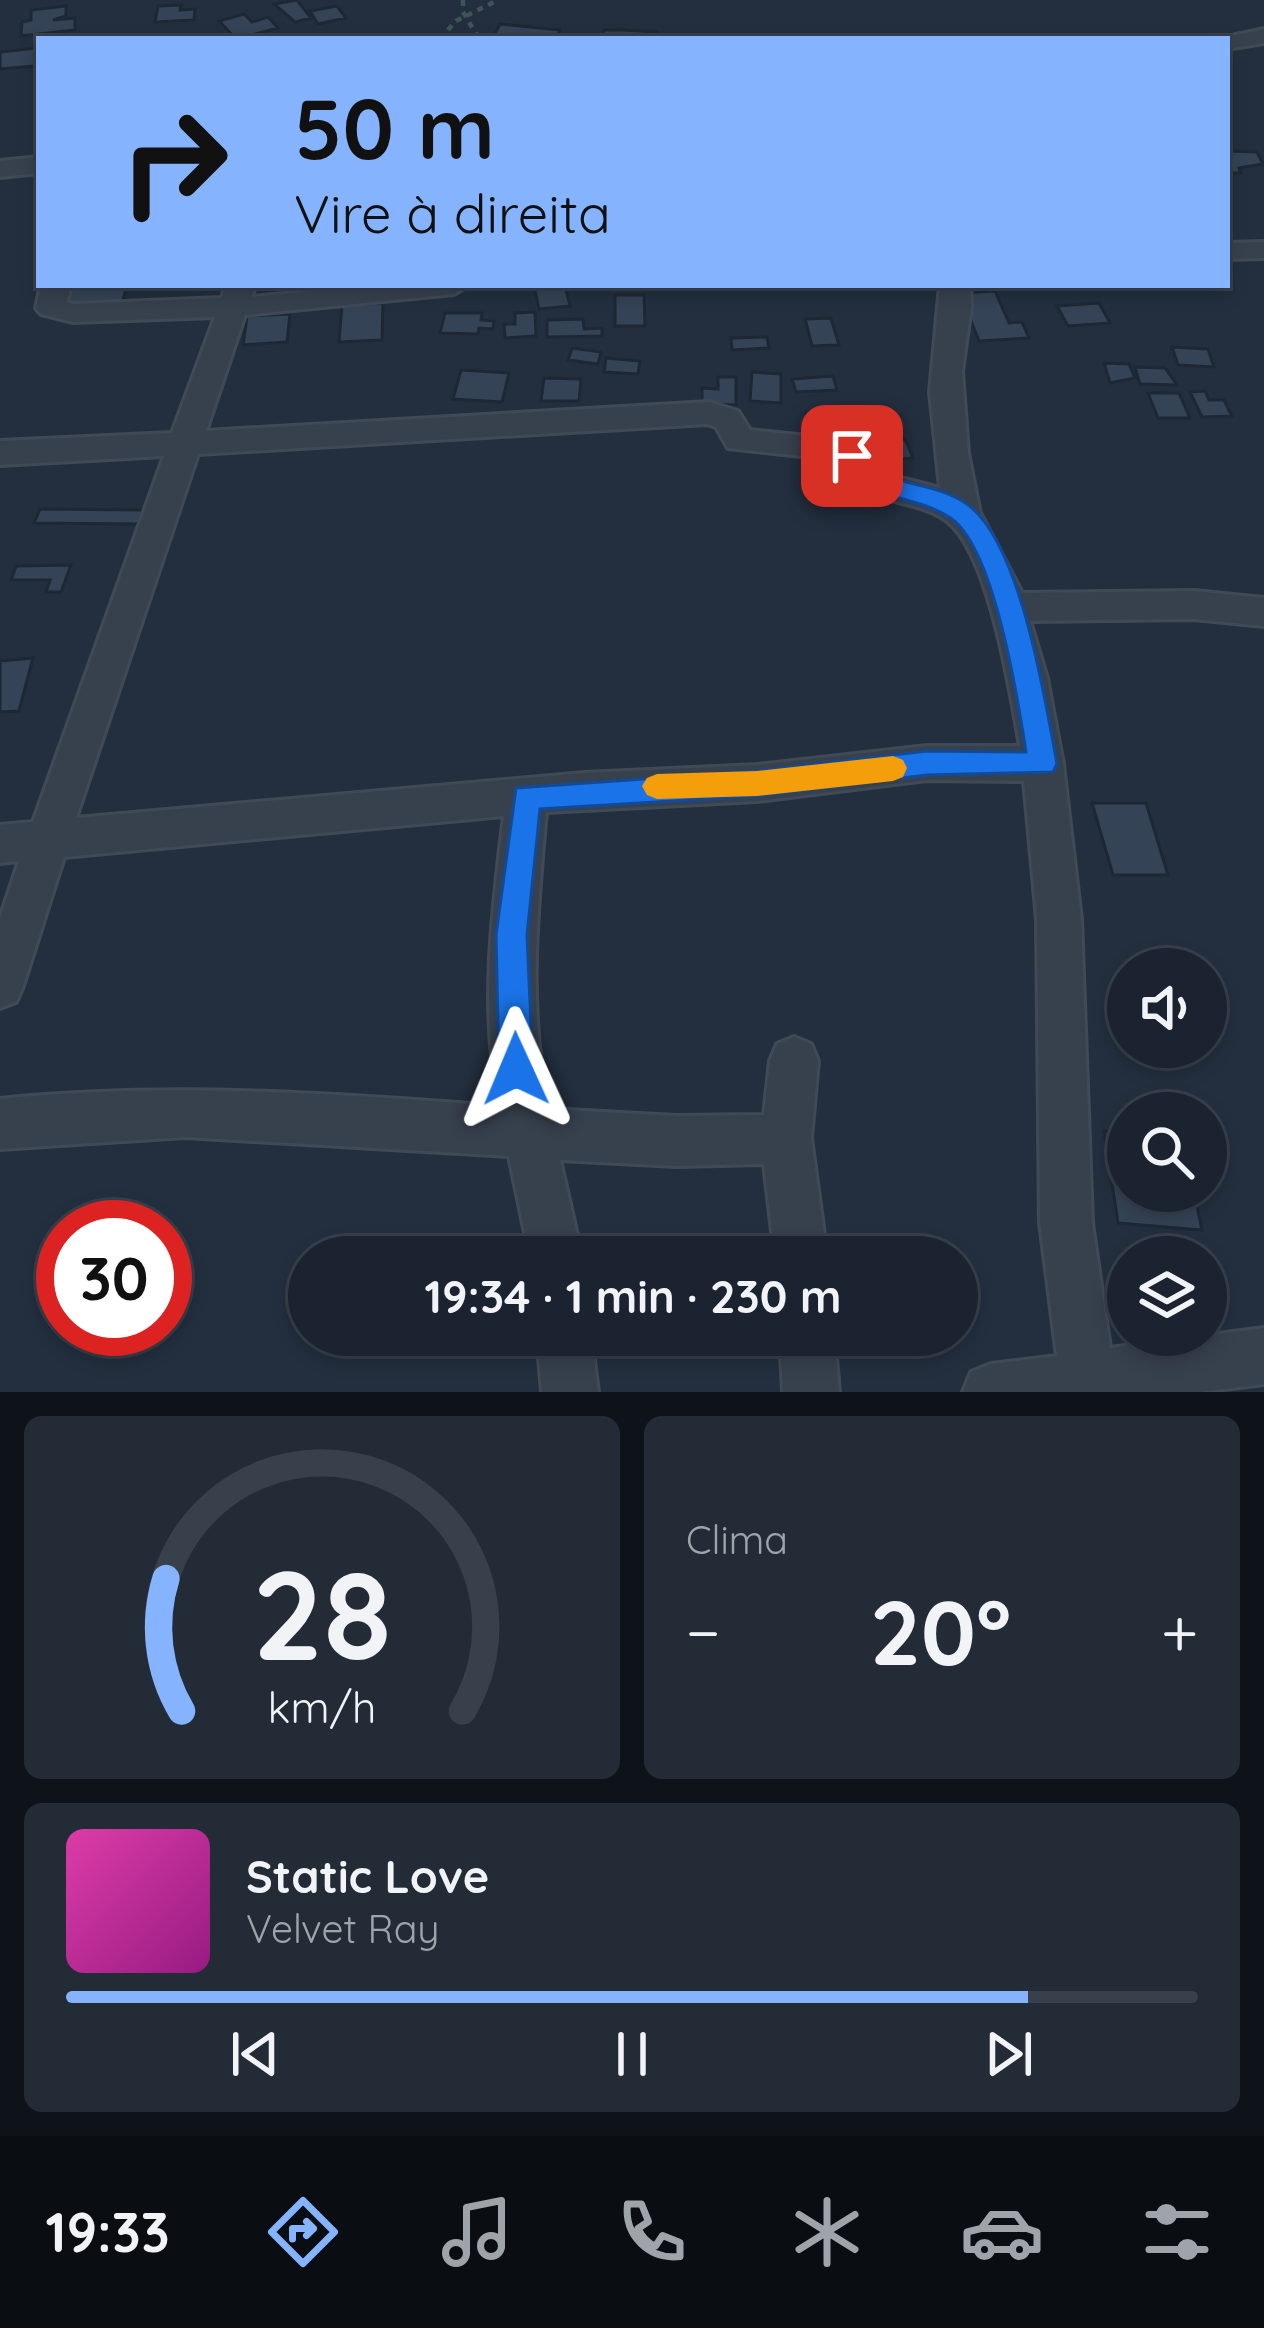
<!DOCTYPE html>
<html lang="pt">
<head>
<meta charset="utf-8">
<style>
  body { margin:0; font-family:Quicksand,sans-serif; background:#232b37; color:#f1f3f6; height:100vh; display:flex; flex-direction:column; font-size:45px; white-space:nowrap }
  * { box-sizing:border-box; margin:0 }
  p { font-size:39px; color:#9fa4aa }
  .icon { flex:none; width:66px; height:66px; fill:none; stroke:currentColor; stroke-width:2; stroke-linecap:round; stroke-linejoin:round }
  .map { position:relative; height:1392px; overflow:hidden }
  .drawer { display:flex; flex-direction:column; gap:24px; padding:24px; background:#0e131a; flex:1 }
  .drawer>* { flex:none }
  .top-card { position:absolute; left:36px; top:36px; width:1194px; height:252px; border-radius:0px; box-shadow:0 6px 18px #0003,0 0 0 3px #38404b; background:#85b3fd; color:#111; overflow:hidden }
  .fabs { position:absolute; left:1107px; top:948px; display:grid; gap:24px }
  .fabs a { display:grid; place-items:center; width:120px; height:120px; border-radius:50%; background:#1a232f; box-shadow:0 6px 18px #0003,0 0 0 3px #38404b; font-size:60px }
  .speed { position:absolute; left:36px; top:1200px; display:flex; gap:24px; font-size:60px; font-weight:700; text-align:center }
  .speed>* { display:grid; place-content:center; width:156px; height:156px; border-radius:50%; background:#1a232f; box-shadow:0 6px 18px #0003,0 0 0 3px #38404b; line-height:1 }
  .speed .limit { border:18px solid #d22; background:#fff; color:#111 }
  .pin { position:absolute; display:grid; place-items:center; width:102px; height:102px; color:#fff; margin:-51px; border-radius:24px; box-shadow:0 6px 18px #0006 }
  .me { position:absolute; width:132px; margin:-66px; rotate:359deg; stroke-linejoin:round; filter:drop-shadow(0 0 9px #0008) }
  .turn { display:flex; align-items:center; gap:42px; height:252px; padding:0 60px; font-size:54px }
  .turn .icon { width:156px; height:156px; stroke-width:2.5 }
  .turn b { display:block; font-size:84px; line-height:102px }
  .big { font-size:90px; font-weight:700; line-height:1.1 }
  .drawer .widget { flex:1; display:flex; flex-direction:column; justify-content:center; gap:18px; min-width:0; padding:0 42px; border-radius:18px; background:#232b37 }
  .drawer .dial { align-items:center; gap:0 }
  .dial svg { height:312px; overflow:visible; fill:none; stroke:#38404b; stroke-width:7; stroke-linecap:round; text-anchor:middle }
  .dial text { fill:#f1f3f6; stroke:none }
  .song { display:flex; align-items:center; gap:36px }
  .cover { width:144px; height:144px; border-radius:18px; background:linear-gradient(135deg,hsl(320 70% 55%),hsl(310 70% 35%)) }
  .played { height:12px; border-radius:6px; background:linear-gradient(90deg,#85b3fd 85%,#38404b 85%) }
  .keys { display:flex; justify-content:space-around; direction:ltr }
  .heat { display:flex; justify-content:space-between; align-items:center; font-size:66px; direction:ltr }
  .drawer .tiles { flex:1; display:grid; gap:24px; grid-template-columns:1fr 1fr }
  .widget:last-child { grid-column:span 2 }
  .trip { position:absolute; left:288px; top:1236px; width:690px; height:120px; border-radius:60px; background:#1a232f; box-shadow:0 6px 18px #0003,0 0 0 3px #38404b; font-weight:700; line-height:120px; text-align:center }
  .dock { display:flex; height:192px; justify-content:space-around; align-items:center; background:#0a0e13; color:#9fa4aa }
  .dock .icon { width:84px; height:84px }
  .dock .current { color:#85b3fd }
  .dock b { font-size:54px; color:#f1f3f6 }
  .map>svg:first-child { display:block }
  .building { fill:#344355; stroke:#1e2835; stroke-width:3 }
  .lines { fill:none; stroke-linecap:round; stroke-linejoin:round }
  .minor-casing { stroke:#404a57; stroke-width:6 }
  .path { stroke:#3e5558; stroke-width:4.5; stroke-dasharray:6 6; stroke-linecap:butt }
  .minor { fill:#37414e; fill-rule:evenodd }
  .route { fill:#1a73e8; stroke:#114b97; stroke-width:3 }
  .slow { fill:#f59e0b }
</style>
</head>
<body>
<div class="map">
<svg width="1264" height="1392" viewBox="0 0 1264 1392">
  <rect width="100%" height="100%" fill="#232f3f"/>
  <!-- building -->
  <path class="building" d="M297,0L311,18L295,22L274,4Z
    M181,5L180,10L195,9L194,20L155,22L158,6Z
    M66,6V16L53,20L75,18V30L21,36L22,22L31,20V10Z
    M337,6L346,18L318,24L310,11Z
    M244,14L252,22L268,17L278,28L236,39L219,21Z
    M500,24L560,30L556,39H492Z
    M604,30H622L657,32L655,39H601Z
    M37,48L34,66L0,69V52Z
    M1227,151L1257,152L1263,164L1239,168L1241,173H1227Z
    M127,285L121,308L59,307L64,287Z
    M565,285L570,306L539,309L534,286Z
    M995,291L1009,323L1022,322L1029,338L979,341L960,293Z
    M615,295H644L645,326H615Z
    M383,303L382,340L339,342L342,305Z
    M1099,303L1110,323L1068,326L1057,306Z
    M535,312L536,336L505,338L504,324H515V313Z
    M445,313H482L481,320L494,321L493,329L479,328L478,334L440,333Z
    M290,314L287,342L243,345L247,316Z
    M831,318L839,345L812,346L805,319Z
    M583,319L584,329L602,328V336L547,337V320Z
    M767,337L769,348L732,350L731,338Z
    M1172,347L1208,349L1214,367L1178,365Z
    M572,348L601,352L598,364L568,360Z
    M606,358L640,361L638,374L604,372Z
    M1104,363L1129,364L1135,378L1110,383Z
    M1135,367L1165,368L1177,385L1140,384Z
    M461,370L509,373L502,402L453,399Z
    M752,372L781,374V403L750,401Z
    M833,376L837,390L796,392L792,379Z
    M718,377H736V405L702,404V388L718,389Z
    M544,378L581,379L579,401H541Z
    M1205,391L1209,400H1224L1232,416L1202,417L1190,392Z
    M1148,393H1179L1190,418H1158Z
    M843,409L853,438L815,441L806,412Z
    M905,439L913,458L868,462L862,442Z
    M40,509L143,510L138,524L34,523Z
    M71,565L61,592H46L50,580H11L16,566Z
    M33,658L19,711L0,712V661Z
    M1092,803H1146L1168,875H1113Z
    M1104,1131L1128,1133V1191H1194L1202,1230L1118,1223Z"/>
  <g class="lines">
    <!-- minor casing -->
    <g class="minor-casing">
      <path id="minor" d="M1264,29V43L1227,49V39H1218Z
        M39,157V173L0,177V161Z
        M1264,242V258L1227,259V243Z
        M41,285H71L67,302L73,304L222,298L226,285H256L251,297L381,285H469L454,294L245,315L206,431L709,402L738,411L750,430L845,440L864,448L889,475L940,488L930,392L940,285H970L971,307L962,371L968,453L980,513L1022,593L1194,591L1264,598V626L1194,619L1030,621L1047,678L1063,764L1081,919L1092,1223L1110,1348L1264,1328V1384L1200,1392H963L971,1372L991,1364L1057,1356L1040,1223L1037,919L1024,781L927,780L757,801L546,812C537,911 527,1011 549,1109L676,1116L764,1115L770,1061L777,1044L794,1037L811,1044L818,1061L811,1138L827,1257H775L764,1164L676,1166L560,1160L582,1257H530L509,1156L185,1137L0,1149V1099C167,1082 332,1093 499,1106C480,1010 492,912 504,816L64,857L23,986L16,1002L0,1008V918L19,861L0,863V825L33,822L164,456L0,465V441L172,433L215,317L73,322L41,314L36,308ZM707,424L716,427L728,448L828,459C846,466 851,486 869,493C895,504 924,504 947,521C989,552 1011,695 1020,746H927L757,765L584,773L76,818L198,454Z
        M537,1335H591L598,1392H542Z
        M780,1335H834L839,1392H783Z"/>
    </g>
    <!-- path -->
    <path class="path" d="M463,0V12L479,39
      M440,39L456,21L498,0"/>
    <!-- minor -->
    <use href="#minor" class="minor"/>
  </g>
  <!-- route -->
  <path class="route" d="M852,448L860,451C885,493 938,477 973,509C1022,553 1045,699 1057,764L1053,772L927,775L757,796L540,809L527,935L533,1069L528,1081L516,1086L504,1081L499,1069L496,935L516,788L757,771L927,751L1026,752C1018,700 994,544 949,517C907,491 868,505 840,456Z"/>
  <!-- slow -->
  <path class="slow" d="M893,756L903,760L907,768L903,777L893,781L757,796L657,799L647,795L642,786L647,778L657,774L757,771Z"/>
</svg>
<div class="fabs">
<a><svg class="icon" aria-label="sound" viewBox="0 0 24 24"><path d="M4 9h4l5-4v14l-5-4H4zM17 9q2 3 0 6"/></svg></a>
<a><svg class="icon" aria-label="search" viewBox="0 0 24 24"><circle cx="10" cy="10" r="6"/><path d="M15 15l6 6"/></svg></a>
<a><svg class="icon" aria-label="layers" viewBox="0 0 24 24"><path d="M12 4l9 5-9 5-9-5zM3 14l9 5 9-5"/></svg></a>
</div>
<div class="speed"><div class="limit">30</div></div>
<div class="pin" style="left:852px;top:456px;background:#d93025"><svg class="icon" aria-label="arrive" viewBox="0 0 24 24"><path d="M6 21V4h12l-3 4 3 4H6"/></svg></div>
<svg class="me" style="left:516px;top:1069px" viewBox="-20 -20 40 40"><path d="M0-17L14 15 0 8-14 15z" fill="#1a73e8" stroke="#fff" stroke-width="4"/></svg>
<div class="trip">19:34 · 1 min · 230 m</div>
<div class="top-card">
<div class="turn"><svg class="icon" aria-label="right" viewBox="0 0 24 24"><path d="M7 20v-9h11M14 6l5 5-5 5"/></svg><div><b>50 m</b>Vire à direita</div></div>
</div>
</div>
<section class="drawer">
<div class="tiles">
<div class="widget dial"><svg viewBox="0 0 100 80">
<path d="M14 69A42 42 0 1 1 86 69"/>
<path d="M14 69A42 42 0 0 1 10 35" stroke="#85b3fd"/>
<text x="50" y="56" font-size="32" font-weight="700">28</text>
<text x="50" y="72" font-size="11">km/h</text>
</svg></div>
<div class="widget"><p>Clima</p>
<div class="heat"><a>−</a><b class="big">20°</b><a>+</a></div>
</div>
<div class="widget">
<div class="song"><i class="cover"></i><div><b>Static Love</b><p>Velvet Ray</p></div></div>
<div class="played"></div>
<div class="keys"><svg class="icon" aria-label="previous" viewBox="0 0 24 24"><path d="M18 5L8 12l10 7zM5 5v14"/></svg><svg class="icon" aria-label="pause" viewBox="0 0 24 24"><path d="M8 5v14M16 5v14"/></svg><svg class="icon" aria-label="next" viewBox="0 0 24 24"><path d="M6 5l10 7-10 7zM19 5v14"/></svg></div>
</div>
</div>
</section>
<nav class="dock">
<b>19:33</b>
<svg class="icon current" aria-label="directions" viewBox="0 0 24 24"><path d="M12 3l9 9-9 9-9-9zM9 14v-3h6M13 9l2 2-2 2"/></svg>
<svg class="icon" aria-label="music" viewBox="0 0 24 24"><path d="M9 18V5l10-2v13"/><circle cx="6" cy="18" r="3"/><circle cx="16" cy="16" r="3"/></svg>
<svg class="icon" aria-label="phone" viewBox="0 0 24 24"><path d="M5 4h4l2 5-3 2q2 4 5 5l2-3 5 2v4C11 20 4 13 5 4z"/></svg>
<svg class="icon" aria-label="climate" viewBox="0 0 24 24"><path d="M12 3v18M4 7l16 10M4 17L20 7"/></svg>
<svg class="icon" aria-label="car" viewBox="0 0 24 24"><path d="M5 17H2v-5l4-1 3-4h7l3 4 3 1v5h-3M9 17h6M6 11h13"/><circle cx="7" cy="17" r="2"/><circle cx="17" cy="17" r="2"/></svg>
<svg class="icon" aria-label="filters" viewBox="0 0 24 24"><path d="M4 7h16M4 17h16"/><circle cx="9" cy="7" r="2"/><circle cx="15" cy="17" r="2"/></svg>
</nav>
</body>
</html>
